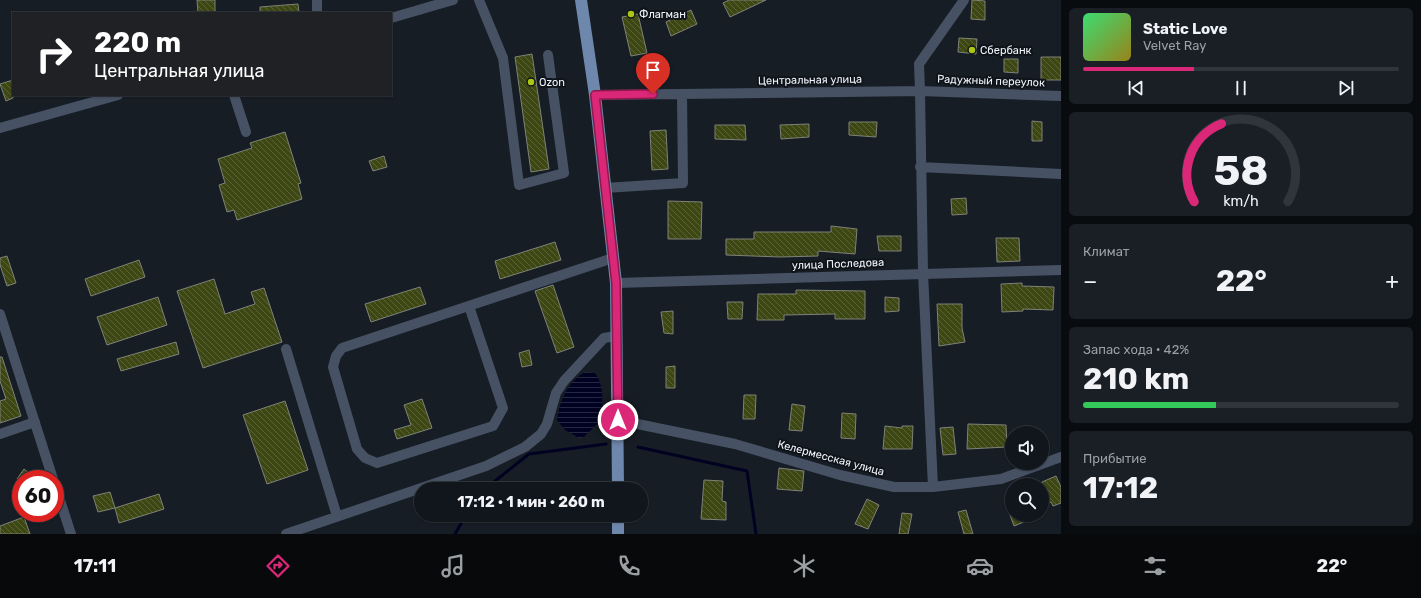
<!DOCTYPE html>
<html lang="ru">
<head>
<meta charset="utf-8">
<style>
  body { margin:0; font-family:Rubik,sans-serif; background:#1a1f25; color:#f1f3f6; height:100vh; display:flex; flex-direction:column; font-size:15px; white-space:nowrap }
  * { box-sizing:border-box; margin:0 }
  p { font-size:13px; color:#9c9fa3 }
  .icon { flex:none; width:22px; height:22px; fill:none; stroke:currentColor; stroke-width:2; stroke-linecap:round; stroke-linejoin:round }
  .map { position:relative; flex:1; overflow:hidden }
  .details { display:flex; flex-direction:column; gap:8px; padding:8px; background:#090c0f; width:360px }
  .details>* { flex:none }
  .banner { position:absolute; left:12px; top:12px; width:380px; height:84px; border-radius:0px; box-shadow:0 1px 3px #0004,0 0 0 1px #30353b; background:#202124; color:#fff; overflow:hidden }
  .fabs { position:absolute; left:1005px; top:426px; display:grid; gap:8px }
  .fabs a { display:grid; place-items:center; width:44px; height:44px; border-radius:50%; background:#11161c; box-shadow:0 1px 3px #0004,0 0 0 1px #30353b; font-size:20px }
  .speed { position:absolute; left:12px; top:470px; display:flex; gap:8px; font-size:20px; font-weight:700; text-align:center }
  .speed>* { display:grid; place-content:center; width:52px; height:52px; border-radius:50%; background:#11161c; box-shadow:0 1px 3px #0004,0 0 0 1px #30353b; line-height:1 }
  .speed .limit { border:6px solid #d22; background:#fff; color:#111 }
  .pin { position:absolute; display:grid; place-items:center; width:34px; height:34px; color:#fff; margin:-41px -17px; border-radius:50% 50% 50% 0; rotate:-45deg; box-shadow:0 0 4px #0007 }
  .pin .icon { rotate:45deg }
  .me { position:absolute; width:44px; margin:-22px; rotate:0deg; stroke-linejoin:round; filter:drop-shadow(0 0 3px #0008) }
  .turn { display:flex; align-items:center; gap:14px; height:84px; padding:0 16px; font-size:18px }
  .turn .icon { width:52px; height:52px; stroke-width:2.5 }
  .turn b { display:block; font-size:28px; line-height:34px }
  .big { font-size:30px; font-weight:700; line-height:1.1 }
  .details .card { flex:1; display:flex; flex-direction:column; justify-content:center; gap:6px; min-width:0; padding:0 14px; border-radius:6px; background:#1a1f25 }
  .details .dial { align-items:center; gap:0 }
  .dial svg { height:104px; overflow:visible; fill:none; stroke:#30353b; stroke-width:7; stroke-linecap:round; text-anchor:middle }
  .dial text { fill:#f1f3f6; stroke:none }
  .song { display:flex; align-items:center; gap:12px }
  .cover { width:48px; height:48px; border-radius:6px; background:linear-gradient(135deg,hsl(140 70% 55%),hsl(50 70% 35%)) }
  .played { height:4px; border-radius:2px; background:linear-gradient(90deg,#db2777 35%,#30353b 35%) }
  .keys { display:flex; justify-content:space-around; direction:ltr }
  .heat { display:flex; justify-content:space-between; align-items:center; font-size:22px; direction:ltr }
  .charge { height:6px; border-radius:3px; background:linear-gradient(90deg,#34c759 42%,#30353b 0) }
  .trip { position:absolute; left:414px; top:482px; width:234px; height:40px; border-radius:20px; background:#11161c; box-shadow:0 1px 3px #0004,0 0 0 1px #30353b; font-weight:700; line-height:40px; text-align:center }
  .menu { display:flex; height:64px; justify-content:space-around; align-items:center; background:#07090b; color:#9c9fa3 }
  .menu .icon { width:28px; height:28px }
  .menu .active { color:#db2777 }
  .menu b { font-size:18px; color:#f1f3f6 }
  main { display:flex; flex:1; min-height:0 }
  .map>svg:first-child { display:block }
  .water { fill:url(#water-rules) }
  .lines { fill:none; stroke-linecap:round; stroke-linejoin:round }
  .stream { stroke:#000222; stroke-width:3 }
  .building { fill:url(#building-back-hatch); stroke:#7f8277 }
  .minor { stroke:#465264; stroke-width:10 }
  .major { stroke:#6e87ac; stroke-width:12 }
  .route-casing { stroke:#8e194d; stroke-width:10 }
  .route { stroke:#db2777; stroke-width:7 }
  .poi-dot { fill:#acc613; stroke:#0f141b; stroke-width:1.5 }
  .labels { text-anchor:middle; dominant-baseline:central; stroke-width:4; stroke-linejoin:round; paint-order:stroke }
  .poi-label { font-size:11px; fill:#f1f5fb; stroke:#0f141b; text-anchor:start }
  .street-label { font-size:11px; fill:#f1f5fb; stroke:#0f141b }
</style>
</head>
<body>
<main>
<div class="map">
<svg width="1061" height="534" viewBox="0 0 1061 534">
  <defs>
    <pattern id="water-rules" width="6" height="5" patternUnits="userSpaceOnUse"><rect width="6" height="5" fill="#000222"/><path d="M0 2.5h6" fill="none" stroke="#262843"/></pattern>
    <pattern id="building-back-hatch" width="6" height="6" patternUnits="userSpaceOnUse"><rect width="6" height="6" fill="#3d4713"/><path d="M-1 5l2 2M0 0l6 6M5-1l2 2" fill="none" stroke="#5a6236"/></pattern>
  </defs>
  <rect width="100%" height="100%" fill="#171d25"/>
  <!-- water -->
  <path class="water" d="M585,372L595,373C605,386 602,404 602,419L584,437L579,438L565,430L557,420C560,401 567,382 585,372Z"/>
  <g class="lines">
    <!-- stream -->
    <path class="stream" d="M638,447L747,471L756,534
      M485,489L529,454L606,444
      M455,534L466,515"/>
  </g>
  <!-- building -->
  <path class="building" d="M197,0H215V13H198Z
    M729,0H766L730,17L723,3Z
    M972,0L985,1V20L971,19Z
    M298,4L299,13H260V7Z
    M691,10L697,24L671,36L666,22Z
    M638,14L647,53L631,56L622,17Z
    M959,38L977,39L976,54L958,52Z
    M532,54L549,169L531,172L515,57Z
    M1041,57H1061V80H1041Z
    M1004,59H1018V73L1004,72Z
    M13,80V98L6,101L0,84Z
    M1032,121L1042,122V141H1032Z
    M849,122H877L876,137L849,135Z
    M809,124V137L781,139L780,125Z
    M715,125H745L746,140L715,139Z
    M666,130L668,169L652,170L650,131Z
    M285,132L301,183L298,184L302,199L237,220L234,210L227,212L219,185L225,183L218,159L252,148L250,143Z
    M384,156L387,167L373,171L369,161Z
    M966,198L967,214L952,215L951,199Z
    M668,201L702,202L701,239H668Z
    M831,226L857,229L855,254L818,251V256L780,257L726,255V239H754V232H831Z
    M877,236H901V251H879Z
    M996,238H1019L1020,261L997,262Z
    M555,242L561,260L500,279L495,261Z
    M7,256L16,283L7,286L0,265V258Z
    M139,260L145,277L91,296L85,279Z
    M214,279L225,314L255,304L251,292L264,288L282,342L203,368L177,291Z
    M1022,283V286L1054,287L1053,310L1023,309V311L1002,312L1001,284Z
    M553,285L574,347L557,353L535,291Z
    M420,287L426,304L371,322L365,304Z
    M796,290L865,291V319H835V314L784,315V320H757L758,294H796Z
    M158,297L167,325L107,345L97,317Z
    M885,297L899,298V311L885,312Z
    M727,302H743L742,319H728Z
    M937,304H962V328L965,342L939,346Z
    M673,311V334L664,333L661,312Z
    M176,342L179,354L121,371L117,359Z
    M529,350L532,365L522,367L519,353Z
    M0,357H2L21,416L0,423V401L6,399L0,381Z
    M675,366V388H666V367Z
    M744,395H756L755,419H743Z
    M422,399L432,428L397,439L394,430L411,425L404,405Z
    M285,401L308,470L267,484L243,415Z
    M792,404L805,406L802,431L789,430Z
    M842,413L856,414L855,439L841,438Z
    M968,424L1006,425L1007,447L967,449Z
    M885,426L902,428V426H913L912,449H883Z
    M953,427L956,454L943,455L940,428Z
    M779,468L804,471L802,491L777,489Z
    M24,469L36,479H17Z
    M1056,476L1061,487V503L1053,506L1051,502L1042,506V482Z
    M704,480L723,481L722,501L726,502V520L701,519Z
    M110,492L115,508L98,512L93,496Z
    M159,494L164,509L119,523L115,508Z
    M867,499L879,505L868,529L855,524Z
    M966,510L973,534H964L958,512Z
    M902,513L912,514L908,534H899Z
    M1010,515H1021L1024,522L1014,526Z
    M24,517L30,534H0V526Z"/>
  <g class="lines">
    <!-- minor -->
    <path class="minor" d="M317,0V13
      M479,0L503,58L519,185L564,173L548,55
      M391,18L453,0
      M234,95L246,132
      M595,95L920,91L919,64L964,0
      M0,128L118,95
      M920,167L1061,174
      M605,188L683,183L682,94
      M616,283L1061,270
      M469,306L503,408L493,426L377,463L365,458L357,449L333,367L336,356L342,348L613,258
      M0,314L53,479
      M286,349L337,516
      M618,420L735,444L840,475L894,487H933L1001,479L1061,457
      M0,434L35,422
      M55,485L71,534
      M933,487L923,273L920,91L1061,96
      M286,534L486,466L525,447L541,434L547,424L556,393L564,381L604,338L616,336"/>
    <!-- major -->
    <path class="major" d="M581,0L595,95L616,283L618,489
      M618,515V534"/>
  </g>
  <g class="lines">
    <!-- route casing -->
    <g class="route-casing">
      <path id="route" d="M618,420L616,283L595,95L653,94"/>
    </g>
    <!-- route -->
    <use href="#route" class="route"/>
  </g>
  <!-- markers -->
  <g class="poi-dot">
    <circle cx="631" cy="14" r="4"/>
    <circle cx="972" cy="50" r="4"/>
    <circle cx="531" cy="82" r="4"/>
  </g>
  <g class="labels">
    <!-- poi labels -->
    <g class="poi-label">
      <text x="639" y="14">Флагман</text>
      <text x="980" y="50">Сбербанк</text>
      <text x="539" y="82">Ozon</text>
    </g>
    <!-- street labels -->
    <g class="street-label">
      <text transform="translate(810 80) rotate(-1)">Центральная улица</text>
      <text transform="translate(991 81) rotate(2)">Радужный переулок</text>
      <text transform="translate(838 264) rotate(-2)">улица Последова</text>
      <text transform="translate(831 458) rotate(15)">Келермесская улица</text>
    </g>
  </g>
</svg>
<div class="fabs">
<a><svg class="icon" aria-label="sound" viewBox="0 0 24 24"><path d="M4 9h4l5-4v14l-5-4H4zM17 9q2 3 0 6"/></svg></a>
<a><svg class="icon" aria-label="search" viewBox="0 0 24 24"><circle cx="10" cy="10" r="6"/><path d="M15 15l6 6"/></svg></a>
</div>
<div class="speed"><div class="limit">60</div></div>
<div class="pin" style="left:653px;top:94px;background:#d93025"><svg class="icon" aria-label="arrive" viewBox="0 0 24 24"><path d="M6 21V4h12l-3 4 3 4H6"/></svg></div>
<svg class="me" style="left:618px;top:420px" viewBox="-20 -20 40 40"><circle r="17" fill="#db2777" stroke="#fff" stroke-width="3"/><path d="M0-11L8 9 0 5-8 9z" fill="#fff"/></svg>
<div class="trip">17:12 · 1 мин · 260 m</div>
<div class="banner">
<div class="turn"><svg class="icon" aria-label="right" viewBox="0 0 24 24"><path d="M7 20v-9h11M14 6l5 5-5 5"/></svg><div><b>220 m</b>Центральная улица</div></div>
</div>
</div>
<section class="details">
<div class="card">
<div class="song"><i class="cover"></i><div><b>Static Love</b><p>Velvet Ray</p></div></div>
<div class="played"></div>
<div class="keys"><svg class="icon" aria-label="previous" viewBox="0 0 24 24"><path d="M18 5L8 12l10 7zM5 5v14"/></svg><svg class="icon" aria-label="pause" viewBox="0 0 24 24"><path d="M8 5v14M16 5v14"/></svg><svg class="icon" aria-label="next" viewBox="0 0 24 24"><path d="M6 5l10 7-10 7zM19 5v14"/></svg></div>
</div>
<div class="card dial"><svg viewBox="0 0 100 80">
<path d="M14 69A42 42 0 1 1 86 69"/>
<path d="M14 69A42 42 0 0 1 35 9" stroke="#db2777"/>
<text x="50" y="56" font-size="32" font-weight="700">58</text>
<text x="50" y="72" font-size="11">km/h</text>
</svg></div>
<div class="card"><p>Климат</p>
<div class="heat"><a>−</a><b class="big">22°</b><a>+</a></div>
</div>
<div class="card"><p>Запас хода · 42%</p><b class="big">210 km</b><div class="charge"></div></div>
<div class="card"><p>Прибытие</p><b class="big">17:12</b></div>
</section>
</main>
<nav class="menu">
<b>17:11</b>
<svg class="icon active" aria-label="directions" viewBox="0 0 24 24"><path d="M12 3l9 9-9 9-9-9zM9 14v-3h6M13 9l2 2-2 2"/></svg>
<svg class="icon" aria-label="music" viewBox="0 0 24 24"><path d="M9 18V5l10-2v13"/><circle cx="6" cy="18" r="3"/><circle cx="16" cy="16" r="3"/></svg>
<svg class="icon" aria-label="phone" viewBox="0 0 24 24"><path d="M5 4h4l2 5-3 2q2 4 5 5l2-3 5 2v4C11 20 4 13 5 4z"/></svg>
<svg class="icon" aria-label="climate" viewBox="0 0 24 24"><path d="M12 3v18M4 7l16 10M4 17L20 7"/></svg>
<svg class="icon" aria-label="car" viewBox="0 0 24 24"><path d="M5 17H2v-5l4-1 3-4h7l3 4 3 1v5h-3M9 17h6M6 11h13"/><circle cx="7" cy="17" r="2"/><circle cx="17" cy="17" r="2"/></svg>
<svg class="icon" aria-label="filters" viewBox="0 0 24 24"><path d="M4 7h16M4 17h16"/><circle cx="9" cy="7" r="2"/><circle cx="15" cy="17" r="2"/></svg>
<b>22°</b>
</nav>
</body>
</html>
